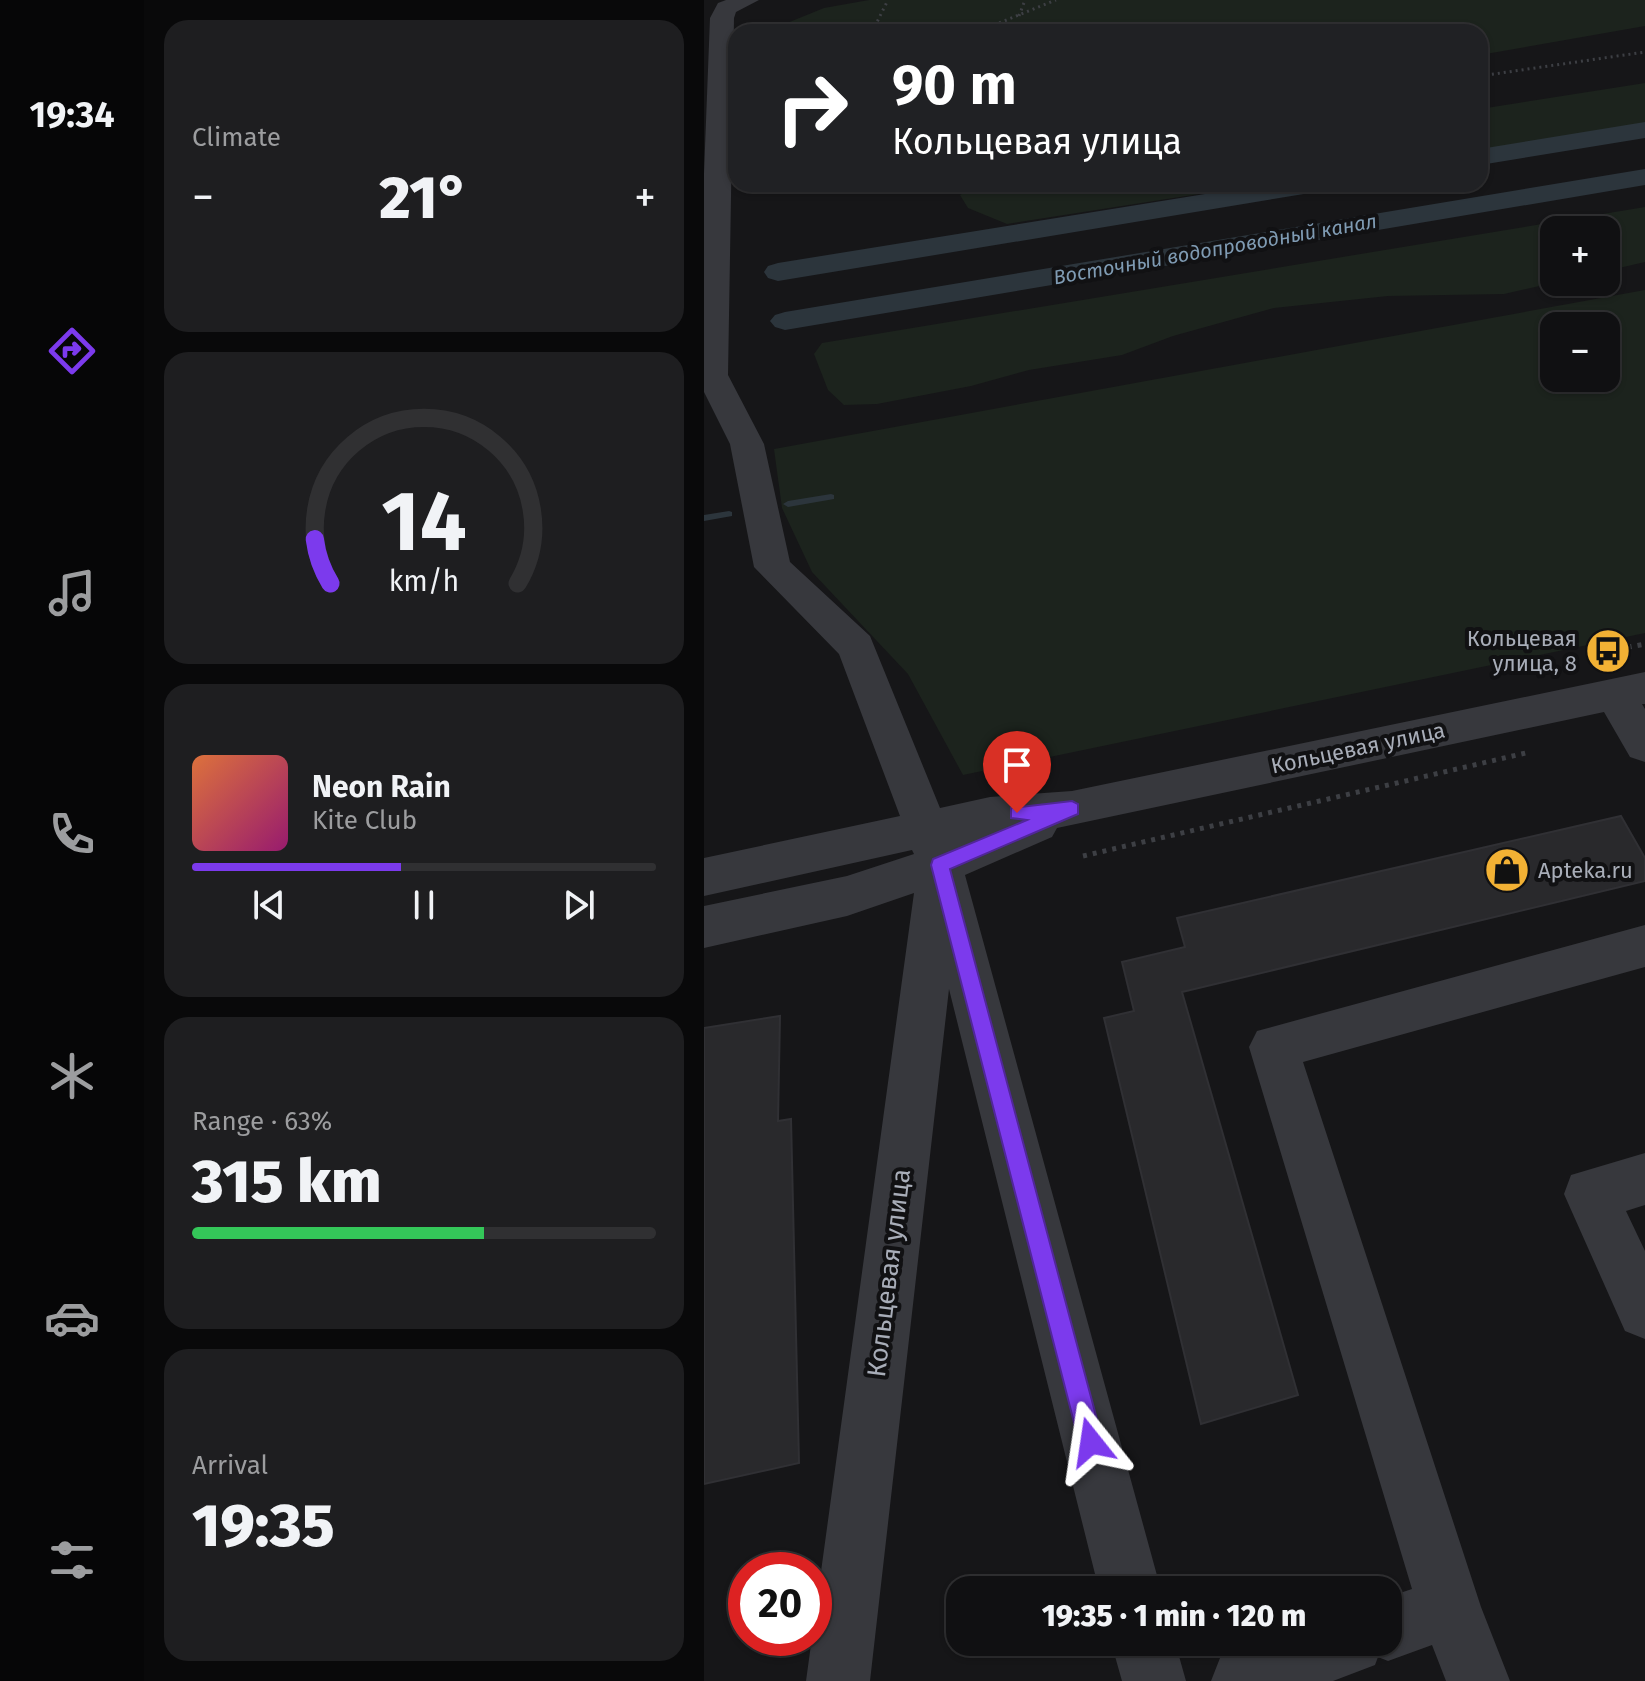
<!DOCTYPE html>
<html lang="en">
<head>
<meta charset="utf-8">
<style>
  body { margin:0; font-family:"Fira Sans",sans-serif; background:#1e1e20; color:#f1f3f6; height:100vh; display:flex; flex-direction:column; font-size:30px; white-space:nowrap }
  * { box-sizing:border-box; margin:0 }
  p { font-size:26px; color:#9c9d9f }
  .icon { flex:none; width:44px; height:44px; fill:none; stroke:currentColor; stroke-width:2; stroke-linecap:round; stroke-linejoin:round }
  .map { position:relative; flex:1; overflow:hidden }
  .side { display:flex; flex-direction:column; gap:20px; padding:20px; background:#09090a; width:560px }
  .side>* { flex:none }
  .hud { position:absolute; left:24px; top:24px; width:760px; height:168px; border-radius:24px; box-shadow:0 2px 6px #0004,0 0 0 2px #303032; background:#202124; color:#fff; overflow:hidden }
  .buttons { position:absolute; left:836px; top:216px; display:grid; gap:16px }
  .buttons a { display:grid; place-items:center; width:80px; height:80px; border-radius:16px; background:#101012; box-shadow:0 2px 6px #0004,0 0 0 2px #303032; font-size:40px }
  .speed { position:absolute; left:24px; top:1552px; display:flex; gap:16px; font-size:40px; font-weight:700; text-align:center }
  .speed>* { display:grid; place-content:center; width:104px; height:104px; border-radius:50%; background:#101012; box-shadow:0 2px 6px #0004,0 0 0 2px #303032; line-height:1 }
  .speed .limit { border:12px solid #d22; background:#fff; color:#111 }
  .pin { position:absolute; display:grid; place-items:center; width:68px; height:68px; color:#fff; margin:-82px -34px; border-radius:50% 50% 50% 0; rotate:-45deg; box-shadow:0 0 8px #0007 }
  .pin .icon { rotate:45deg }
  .me { position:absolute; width:88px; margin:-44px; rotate:345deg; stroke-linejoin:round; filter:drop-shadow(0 0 6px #0008) }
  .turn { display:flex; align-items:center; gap:28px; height:168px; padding:0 32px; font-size:36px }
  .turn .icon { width:104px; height:104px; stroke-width:2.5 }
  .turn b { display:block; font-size:56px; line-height:68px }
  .big { font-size:60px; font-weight:800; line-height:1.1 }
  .side .tile { flex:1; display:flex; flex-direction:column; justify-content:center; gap:12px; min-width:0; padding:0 28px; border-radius:24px; background:#1e1e20 }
  .side .dial { align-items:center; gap:0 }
  .dial svg { height:208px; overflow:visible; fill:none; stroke:#303032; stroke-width:7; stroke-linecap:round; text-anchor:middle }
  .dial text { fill:#f1f3f6; stroke:none }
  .song { display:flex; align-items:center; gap:24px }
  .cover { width:96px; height:96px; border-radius:12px; background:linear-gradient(135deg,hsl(20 70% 55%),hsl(320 70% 35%)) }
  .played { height:8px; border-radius:4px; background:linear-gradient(90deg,#7c3aed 45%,#303032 45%) }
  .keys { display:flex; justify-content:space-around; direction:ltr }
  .heat { display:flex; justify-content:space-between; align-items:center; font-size:44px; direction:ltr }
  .charge { height:12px; border-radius:6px; background:linear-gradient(90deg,#34c759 63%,#303032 0) }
  .trip { position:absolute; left:242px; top:1576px; width:456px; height:80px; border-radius:24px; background:#101012; box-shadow:0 2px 6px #0004,0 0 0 2px #303032; font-weight:800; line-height:80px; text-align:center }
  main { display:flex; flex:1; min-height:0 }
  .tab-bar { display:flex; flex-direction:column; width:144px; justify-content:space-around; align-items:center; background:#060607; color:#9c9d9f }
  .tab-bar .icon { width:56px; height:56px }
  .tab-bar .current { color:#7c3aed }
  .tab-bar b { font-size:36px; color:#f1f3f6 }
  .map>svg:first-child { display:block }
  .green { fill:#1c231d; fill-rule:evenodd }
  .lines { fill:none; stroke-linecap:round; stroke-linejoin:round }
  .stream { fill:#2c353c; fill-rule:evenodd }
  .canal { fill:#2c353c; fill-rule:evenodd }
  .building { fill:#29292c; stroke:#303034; stroke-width:2 }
  .path-far1 { stroke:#3d3f44; stroke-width:3; stroke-dasharray:2 4; stroke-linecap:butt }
  .path { stroke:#3d3f44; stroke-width:5; stroke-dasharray:4 6; stroke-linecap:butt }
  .minor { fill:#37383d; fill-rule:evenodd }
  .route { fill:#7c3aed; stroke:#51269a; stroke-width:2 }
  .labels { text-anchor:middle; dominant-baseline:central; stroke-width:8; stroke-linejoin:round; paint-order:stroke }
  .far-water-label { font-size:20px; font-style:italic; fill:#7f9bb3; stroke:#111113 }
  .poi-label { font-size:22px; fill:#a8adb8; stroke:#111113; text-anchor:end }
  .street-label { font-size:22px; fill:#a8adb8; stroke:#111113 }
  .near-street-label { font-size:26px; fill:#a8adb8; stroke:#111113 }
</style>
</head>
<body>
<main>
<nav class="tab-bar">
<b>19:34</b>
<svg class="icon current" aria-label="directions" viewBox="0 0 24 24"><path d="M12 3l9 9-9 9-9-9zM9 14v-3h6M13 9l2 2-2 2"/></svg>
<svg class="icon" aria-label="music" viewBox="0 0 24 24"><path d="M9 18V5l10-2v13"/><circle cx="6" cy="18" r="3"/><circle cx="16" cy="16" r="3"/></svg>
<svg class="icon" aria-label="phone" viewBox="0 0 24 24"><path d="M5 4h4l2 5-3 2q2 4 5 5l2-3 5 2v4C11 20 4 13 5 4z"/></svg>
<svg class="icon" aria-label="climate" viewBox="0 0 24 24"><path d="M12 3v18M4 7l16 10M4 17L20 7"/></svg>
<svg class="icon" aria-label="car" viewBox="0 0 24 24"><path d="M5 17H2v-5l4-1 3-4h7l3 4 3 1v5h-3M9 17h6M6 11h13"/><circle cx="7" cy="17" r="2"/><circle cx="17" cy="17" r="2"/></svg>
<svg class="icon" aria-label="filters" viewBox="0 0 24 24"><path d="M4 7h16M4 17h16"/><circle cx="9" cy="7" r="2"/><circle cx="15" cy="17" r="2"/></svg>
</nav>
<section class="side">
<div class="tile"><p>Climate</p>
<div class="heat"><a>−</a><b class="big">21°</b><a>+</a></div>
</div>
<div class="tile dial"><svg viewBox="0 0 100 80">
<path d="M14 69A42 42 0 1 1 86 69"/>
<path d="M14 69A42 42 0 0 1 8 52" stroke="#7c3aed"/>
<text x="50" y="56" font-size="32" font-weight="700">14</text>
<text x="50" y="72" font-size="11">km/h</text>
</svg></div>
<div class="tile">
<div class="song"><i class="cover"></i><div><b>Neon Rain</b><p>Kite Club</p></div></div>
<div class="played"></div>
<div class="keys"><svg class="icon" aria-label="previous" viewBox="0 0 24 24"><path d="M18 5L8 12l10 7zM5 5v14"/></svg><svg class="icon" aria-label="pause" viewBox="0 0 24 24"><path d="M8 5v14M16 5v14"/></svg><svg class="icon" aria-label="next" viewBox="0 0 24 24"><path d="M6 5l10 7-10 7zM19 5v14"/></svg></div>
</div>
<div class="tile"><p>Range · 63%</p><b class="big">315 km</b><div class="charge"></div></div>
<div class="tile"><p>Arrival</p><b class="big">19:35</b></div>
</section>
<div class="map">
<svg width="941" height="1681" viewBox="0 0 941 1681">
  <rect width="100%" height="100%" fill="#161618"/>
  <!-- green -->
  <path class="green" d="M165,0H941V26L776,55V32H61L120,8Z
    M941,83V124L776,150V109Z
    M273,184H559L303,224L264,208L256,195Z
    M941,207V262L902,271V230H850L853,282L800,294L684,296L570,308L469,336L418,355L325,370L267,386L173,404L140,405L124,390L110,354L118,343Z
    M941,290V633L259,775L204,674L108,572L78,508L70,449ZM850,326H902V378H850Z"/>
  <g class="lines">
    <!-- stream -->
    <path class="stream" d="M127,494L130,495V499L84,507L79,504L84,501Z
      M25,511L28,512V516L0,521V515Z"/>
    <!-- canal -->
    <path class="canal" d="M941,122V138L776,165V149Z
      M941,169V185L81,330L71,327L66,321L71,315L81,312Z
      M563,184H625L621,190L612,192L74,281L64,278L60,272L64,266L74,263Z"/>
  </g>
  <!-- building -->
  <path class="building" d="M917,816L941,858V881L478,992L594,1395L497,1424L400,1018L430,1011L418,962L481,947L473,918Z
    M76,1016L74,1121L87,1119L95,1463L0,1484V1028Z"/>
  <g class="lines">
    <!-- path-far1 -->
    <path class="path-far1" d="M315,16L321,0
      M168,32L184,0
      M273,32L352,0
      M776,76L941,52"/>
    <!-- path -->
    <path class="path" d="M904,651L941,644
      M379,856L826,752"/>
    <!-- minor -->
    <path class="minor" d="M22,0H55L32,12L30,18L24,375L60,444L86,562L166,636L236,808L286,797L368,791L941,672V704H938L941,709V762L926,757L900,712L353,828L348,837L261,875L457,1590H395L245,989L166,1681H102L210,893L143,916L0,948V906L143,876L210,854L208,850L0,896V858L196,816L135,654L50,567L26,444L0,392V173L6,18L14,3Z
      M941,925V967L599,1062L777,1607L806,1681H742L728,1645L684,1661L674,1657L671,1665L629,1681H507L516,1658L557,1642H684V1597L708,1589L545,1047L553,1031Z
      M941,1153V1205L922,1211L941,1251V1339L921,1331L860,1194L867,1175Z
      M407,1642H471L482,1681H418Z"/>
  </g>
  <!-- route -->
  <path class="route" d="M368,801L374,804V814L246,869L399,1442L395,1450L387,1454L378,1450L375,1442L227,865L229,859L323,820L307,818V808Z"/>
  <!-- icons -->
  <defs>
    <g id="bus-disc" transform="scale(2.3)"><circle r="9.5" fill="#f2b134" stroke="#111113"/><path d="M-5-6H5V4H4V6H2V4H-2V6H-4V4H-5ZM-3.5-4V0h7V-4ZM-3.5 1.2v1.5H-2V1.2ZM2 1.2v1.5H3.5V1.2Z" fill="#111"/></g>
    <g id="shop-disc" transform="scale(2.3)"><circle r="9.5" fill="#f2b134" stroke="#111113"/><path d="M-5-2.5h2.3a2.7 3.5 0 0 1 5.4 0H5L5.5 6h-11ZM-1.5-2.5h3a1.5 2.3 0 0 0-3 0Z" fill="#111"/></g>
  </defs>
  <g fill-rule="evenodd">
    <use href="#bus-disc" x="904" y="651"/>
    <use href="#shop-disc" x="803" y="870"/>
  </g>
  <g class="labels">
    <!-- far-water labels -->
    <g class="far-water-label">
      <text transform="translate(511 249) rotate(-10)">Восточный водопроводный канал</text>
    </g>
    <!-- poi labels -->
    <g class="poi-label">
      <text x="873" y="638">Кольцевая<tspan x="873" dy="25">улица, 8</tspan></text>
      <text x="834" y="870" text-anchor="start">Apteka.ru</text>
    </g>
    <!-- street labels -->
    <g class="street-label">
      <text transform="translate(654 748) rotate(-12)">Кольцевая улица</text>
    </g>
    <!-- near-street labels -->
    <g class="near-street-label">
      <text transform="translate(185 1273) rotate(-83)">Кольцевая улица</text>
    </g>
  </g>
</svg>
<div class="buttons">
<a>+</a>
<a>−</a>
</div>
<div class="speed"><div class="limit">20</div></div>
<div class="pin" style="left:313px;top:813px;background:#d93025"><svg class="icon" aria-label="arrive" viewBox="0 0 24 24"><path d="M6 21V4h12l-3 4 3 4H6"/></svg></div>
<svg class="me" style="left:387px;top:1442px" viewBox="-20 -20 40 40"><path d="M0-17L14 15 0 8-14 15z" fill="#7c3aed" stroke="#fff" stroke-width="4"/></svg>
<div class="trip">19:35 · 1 min · 120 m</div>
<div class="hud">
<div class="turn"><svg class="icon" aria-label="right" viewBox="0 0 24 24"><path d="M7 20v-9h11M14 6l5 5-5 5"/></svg><div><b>90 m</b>Кольцевая улица</div></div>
</div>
</div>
</main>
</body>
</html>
